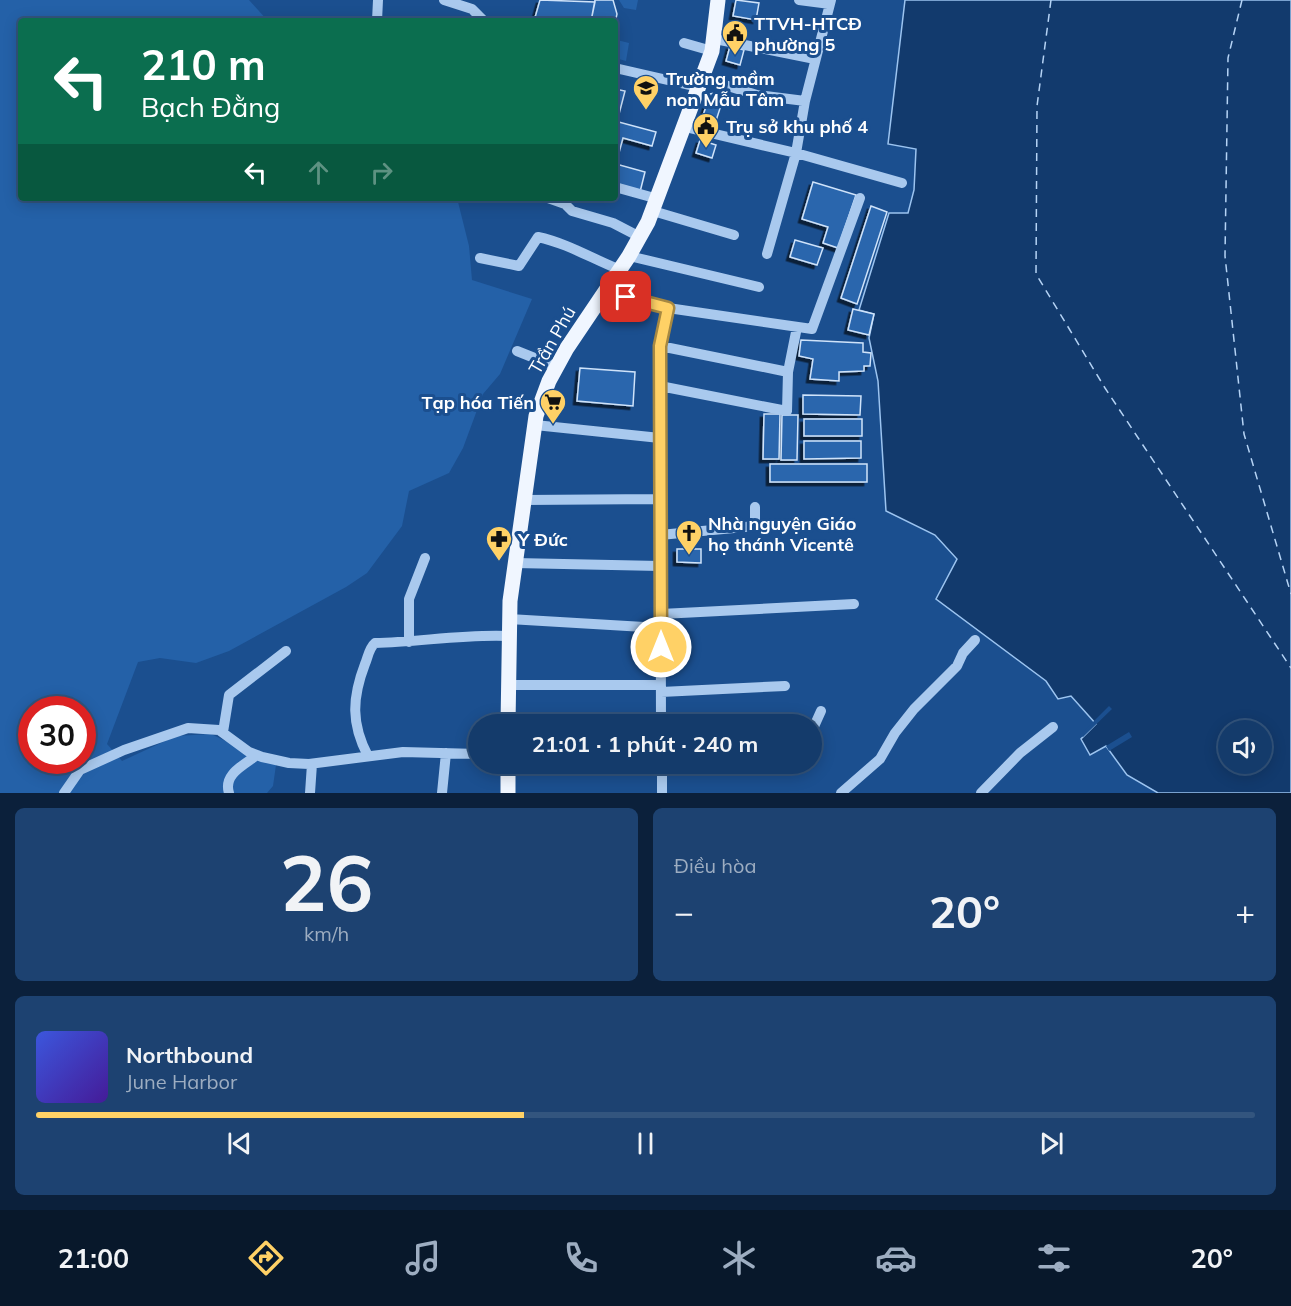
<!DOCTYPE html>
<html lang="vi">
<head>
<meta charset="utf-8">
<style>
  body { margin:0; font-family:Mulish,sans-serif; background:#1d4271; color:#f1f3f6; height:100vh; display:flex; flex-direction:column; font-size:22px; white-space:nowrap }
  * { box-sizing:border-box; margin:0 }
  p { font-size:20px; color:#9dadc1 }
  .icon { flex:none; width:33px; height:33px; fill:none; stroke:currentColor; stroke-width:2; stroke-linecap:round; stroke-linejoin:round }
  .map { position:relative; height:793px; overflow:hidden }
  .drawer { display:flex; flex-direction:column; gap:15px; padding:15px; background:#0b203b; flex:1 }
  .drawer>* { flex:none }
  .banner { position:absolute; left:18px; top:18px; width:600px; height:183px; border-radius:6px; box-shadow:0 3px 15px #0003,0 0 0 2px #33557e; background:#0b6e4f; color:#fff; overflow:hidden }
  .buttons { position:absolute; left:1218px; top:720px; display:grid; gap:12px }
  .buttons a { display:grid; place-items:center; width:54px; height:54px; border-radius:50%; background:#143b6b; box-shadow:0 3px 15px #0003,0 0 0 2px #33557e; font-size:30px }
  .speed { position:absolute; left:18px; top:696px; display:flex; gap:12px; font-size:30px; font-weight:700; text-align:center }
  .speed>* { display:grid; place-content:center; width:78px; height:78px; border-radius:50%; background:#143b6b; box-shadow:0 3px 15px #0003,0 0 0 2px #33557e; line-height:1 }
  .speed .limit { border:9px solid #d22; background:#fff; color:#111 }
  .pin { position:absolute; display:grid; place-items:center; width:51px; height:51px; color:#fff; margin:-26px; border-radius:12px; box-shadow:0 3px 9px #0006 }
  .me { position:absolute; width:66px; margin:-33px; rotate:0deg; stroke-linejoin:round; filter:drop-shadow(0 0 4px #0008) }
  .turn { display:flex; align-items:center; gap:21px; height:126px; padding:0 24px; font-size:27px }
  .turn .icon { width:78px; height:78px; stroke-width:2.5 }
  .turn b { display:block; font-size:42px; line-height:51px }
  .lanes { display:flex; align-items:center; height:57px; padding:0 24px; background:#0003; justify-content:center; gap:30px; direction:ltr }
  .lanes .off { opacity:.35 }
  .big { font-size:45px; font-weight:700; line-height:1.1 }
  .drawer .widget { flex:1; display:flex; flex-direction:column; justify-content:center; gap:9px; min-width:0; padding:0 21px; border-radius:9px; background:#1d4271 }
  .drawer .dial { align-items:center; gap:0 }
  .dial b { font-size:78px; line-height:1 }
  .song { display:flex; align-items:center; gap:18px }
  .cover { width:72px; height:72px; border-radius:9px; background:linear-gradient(135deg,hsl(230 70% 55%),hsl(260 70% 35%)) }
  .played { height:6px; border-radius:3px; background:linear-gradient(90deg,#ffd166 40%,#33557e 40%) }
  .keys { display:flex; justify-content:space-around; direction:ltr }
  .heat { display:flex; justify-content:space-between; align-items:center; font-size:33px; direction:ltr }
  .drawer .tiles { flex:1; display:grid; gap:15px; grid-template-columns:1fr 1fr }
  .widget:last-child { grid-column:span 2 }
  .trip { position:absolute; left:468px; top:714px; width:354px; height:60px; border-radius:30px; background:#143b6b; box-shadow:0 3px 15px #0003,0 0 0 2px #33557e; font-weight:700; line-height:60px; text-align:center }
  .tab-bar { display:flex; height:96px; justify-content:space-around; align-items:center; background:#08182b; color:#9dadc1 }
  .tab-bar .icon { width:42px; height:42px }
  .tab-bar .current { color:#ffd166 }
  .tab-bar b { font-size:27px; color:#f1f3f6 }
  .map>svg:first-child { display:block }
  .green { fill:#2461a8; fill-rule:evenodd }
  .water { fill:#123a6d; stroke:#9cc4f0; stroke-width:1.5; fill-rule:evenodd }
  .pier { fill:#1b4f8f }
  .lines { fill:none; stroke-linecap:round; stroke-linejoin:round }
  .ferry { stroke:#b5d3f5; stroke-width:1.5; stroke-dasharray:8 6; stroke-linecap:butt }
  .building { fill:#2a66ad; stroke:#cfe3fa; stroke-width:1.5; filter:url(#shadow) }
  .minor { stroke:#a9c9ee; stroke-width:10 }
  .major { stroke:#f0f6ff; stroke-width:15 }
  .route-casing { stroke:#a68842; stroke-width:15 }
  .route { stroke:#ffd166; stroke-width:10 }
  .labels { text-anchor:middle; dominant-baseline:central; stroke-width:6; stroke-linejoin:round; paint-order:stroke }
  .poi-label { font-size:18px; font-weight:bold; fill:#fff; stroke:#1b4f8f; text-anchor:start }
  .street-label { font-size:18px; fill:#fff; stroke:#1b4f8f }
</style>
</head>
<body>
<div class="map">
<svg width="1291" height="793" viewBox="0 0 1291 793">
  <defs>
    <filter id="shadow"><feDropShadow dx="-3.5" dy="3.5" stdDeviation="0" flood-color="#0009"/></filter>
  </defs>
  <rect width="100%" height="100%" fill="#1b4f8f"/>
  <!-- green -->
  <path class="green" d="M0,0H249L268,21H21V198H457L469,246L472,280L532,299L500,374L483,394L463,448L449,473L409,491L402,526L367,573L346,587L229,651L196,663L160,658L138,662L107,744L122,761L176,736L211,734L276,765L273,786L267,793H0ZM32,710H82V760H32Z
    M619,0H638L636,10L624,8Z
    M617,40L629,43L626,61L615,58Z"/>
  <!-- water -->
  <path class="water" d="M905,0H1291V793H1158L1127,775L1106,746L1090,755L1081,739L1096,724L1071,696L1058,699L1046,681L936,599L957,559L935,535L886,511L878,381L869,338L874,314L859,310L889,213H908L914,190L916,149L888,144ZM1228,730H1262V764H1228Z"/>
  <!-- pier -->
  <path class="pier" d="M1109,706L1112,709L1083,737L1080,735Z
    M1129,732L1132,737L1109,751L1106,746Z"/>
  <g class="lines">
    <!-- ferry -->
    <path class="ferry" d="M1051,0L1037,106L1036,274L1105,388L1291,668
      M1242,0L1228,58L1225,256L1244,434L1291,594"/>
  </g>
  <!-- building -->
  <path class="building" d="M540,0L595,2L591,21H534Z
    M595,0H613L617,14L615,23L591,21Z
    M736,0L759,3L756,20L733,16Z
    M730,46L744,50L740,65L726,61Z
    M615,89L625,91L618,118H615Z
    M715,93L724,96L713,130L700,125L710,94Z
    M615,121L656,132L652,146L623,138L616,164L645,172L640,192L615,185Z
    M700,140L716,145L712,158L696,153Z
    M813,182L856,195L838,248L823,243L828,227L802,219Z
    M871,206L887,212L857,304L841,298Z
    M795,240L823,248L817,265L790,257Z
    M853,309L874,314L869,335L848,330Z
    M801,340L863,343V352L871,353L870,366H864V371L839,372V381L810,379L813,359L799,356Z
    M580,368L635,372L633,406L577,401Z
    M803,395L861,396L860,415L803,414Z
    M764,414H780L779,459H763Z
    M782,415H798L797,460H781Z
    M804,419H862V436H804Z
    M804,441H861V458L804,459Z
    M770,464H867V482H770Z
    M677,549H701V563L677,562Z"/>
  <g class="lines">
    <!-- minor -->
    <path class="minor" d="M444,0L472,9L484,21
      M799,0L830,4
      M377,21L378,0
      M715,39L815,59
      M684,43L712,51
      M615,68L698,87
      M702,78L757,95L805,101
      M685,127L796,153L902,183
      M615,187L658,199
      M548,198L565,204L572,211L613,223L640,237
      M653,211L734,235
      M767,254L796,153L805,101L831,0
      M629,256L759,287
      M480,258L519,266L538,237C566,243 591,258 618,269
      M606,292L668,308L660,346L661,724
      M668,308L812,329L860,198
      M660,346L788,372
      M517,351L557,367
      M660,386L787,411L788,372L797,327
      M535,425L660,438
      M524,500L660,499
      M660,535L755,526V507
      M515,563L660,566
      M661,614L854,604
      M509,619L661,628
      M409,642V599L425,558
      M507,685H661
      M661,692L785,686
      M812,731L821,711
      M223,732L229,695L286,651
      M368,756C351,724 352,698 365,664C368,657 369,648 375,643C420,642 463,634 508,636
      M662,764V793
      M749,764H769
      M662,766L692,764
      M64,793L80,770L124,750L188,728L219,730L249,752L262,757L289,763L309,764L403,752L478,754
      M229,793C223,774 244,765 257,755
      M310,793L312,764
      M442,793L446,753
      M841,793L880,759L895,733L914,709L957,666L963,653L975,640
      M981,793L1020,753L1053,727"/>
    <!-- major -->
    <path class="major" d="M508,724L510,601L536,416L549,381L567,348L629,256L648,222L712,51L718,0
      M508,764V793"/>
  </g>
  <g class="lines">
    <!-- route casing -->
    <g class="route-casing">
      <path id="route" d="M626,297L668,308L660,346L661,647"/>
    </g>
    <!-- route -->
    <use href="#route" class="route"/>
  </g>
  <!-- icons -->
  <defs>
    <g id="civic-pin" transform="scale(1.35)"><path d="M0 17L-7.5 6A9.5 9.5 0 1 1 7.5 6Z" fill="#ffd166" stroke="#1b4f8f"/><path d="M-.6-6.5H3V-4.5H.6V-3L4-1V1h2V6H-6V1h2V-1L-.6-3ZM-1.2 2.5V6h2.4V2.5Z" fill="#111"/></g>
    <g id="school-pin" transform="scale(1.35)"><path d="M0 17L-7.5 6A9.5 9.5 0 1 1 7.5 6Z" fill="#ffd166" stroke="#1b4f8f"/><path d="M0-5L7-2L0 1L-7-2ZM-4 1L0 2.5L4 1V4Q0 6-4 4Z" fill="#111"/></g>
    <g id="supermarket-pin" transform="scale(1.35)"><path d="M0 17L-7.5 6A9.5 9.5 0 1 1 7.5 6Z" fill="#ffd166" stroke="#1b4f8f"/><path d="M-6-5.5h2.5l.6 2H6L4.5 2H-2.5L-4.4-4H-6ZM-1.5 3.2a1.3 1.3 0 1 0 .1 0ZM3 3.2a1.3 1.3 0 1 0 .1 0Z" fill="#111"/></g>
    <g id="church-pin" transform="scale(1.35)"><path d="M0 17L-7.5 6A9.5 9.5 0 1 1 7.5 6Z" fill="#ffd166" stroke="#1b4f8f"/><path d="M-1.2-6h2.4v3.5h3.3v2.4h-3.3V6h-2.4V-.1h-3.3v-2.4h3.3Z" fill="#111"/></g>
    <g id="pharmacy-pin" transform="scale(1.35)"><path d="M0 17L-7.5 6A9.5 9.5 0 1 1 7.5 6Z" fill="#ffd166" stroke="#1b4f8f"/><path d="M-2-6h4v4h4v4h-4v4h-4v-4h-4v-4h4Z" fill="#111"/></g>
  </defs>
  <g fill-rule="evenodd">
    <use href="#civic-pin" x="735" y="33"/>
    <use href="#school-pin" x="646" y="88"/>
    <use href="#civic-pin" x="706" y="126"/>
    <use href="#supermarket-pin" x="553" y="402"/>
    <use href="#church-pin" x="689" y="533"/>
    <use href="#pharmacy-pin" x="499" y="539"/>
  </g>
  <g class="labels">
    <!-- poi labels -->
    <g class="poi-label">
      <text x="754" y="23">TTVH-HTCĐ<tspan x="754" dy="21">phường 5</tspan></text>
      <text x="666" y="78">Trường mầm<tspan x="666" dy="21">non Mẫu Tâm</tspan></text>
      <text x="726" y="126">Trụ sở khu phố 4</text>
      <text x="534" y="402" text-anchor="end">Tạp hóa Tiến</text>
      <text x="708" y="523">Nhà nguyện Giáo<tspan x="708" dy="21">họ thánh Vicentê</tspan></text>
      <text x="518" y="539">Y Đức</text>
    </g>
    <!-- street labels -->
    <g class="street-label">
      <text transform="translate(552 340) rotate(-60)">Trần Phú</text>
    </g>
  </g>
</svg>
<div class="buttons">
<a><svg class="icon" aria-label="sound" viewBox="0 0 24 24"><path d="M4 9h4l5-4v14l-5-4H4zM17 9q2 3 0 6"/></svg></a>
</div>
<div class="speed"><div class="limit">30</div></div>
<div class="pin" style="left:626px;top:297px;background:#d93025"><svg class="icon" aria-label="arrive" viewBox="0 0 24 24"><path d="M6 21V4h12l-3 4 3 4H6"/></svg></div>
<svg class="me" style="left:661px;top:647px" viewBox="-20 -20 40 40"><circle r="17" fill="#ffd166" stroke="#fff" stroke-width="3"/><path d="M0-11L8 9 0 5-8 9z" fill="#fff"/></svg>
<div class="trip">21:01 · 1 phút · 240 m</div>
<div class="banner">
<div class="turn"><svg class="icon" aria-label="left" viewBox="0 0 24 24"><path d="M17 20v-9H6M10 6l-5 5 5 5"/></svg><div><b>210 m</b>Bạch Đằng</div></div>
<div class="lanes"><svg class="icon" aria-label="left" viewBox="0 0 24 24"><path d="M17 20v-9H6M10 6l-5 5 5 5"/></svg><svg class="icon off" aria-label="ahead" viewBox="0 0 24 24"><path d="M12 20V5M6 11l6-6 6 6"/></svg><svg class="icon off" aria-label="right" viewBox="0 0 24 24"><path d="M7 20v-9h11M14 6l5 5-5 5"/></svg></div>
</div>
</div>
<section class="drawer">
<div class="tiles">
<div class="widget dial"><b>26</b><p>km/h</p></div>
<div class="widget"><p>Điều hòa</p>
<div class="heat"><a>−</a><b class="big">20°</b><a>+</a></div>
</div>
<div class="widget">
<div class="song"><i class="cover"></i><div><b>Northbound</b><p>June Harbor</p></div></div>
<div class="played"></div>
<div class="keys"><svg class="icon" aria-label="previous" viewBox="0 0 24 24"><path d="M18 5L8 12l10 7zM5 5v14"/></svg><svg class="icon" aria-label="pause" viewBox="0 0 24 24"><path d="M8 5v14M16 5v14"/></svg><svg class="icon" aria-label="next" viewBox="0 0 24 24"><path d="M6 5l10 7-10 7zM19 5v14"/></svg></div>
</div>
</div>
</section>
<nav class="tab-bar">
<b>21:00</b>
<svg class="icon current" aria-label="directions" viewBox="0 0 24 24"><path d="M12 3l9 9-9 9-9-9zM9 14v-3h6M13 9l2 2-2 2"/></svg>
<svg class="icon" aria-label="music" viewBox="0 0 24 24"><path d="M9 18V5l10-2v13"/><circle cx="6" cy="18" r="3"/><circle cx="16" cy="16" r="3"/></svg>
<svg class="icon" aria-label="phone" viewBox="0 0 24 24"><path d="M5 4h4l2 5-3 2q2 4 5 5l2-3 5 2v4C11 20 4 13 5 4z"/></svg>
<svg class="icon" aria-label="climate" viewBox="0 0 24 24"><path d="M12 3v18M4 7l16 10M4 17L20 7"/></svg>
<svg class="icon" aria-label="car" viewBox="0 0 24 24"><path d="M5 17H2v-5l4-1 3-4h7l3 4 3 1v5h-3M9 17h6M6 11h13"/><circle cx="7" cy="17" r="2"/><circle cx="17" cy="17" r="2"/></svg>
<svg class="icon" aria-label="filters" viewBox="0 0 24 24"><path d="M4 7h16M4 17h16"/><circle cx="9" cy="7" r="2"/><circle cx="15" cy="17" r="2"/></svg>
<b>20°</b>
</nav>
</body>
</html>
